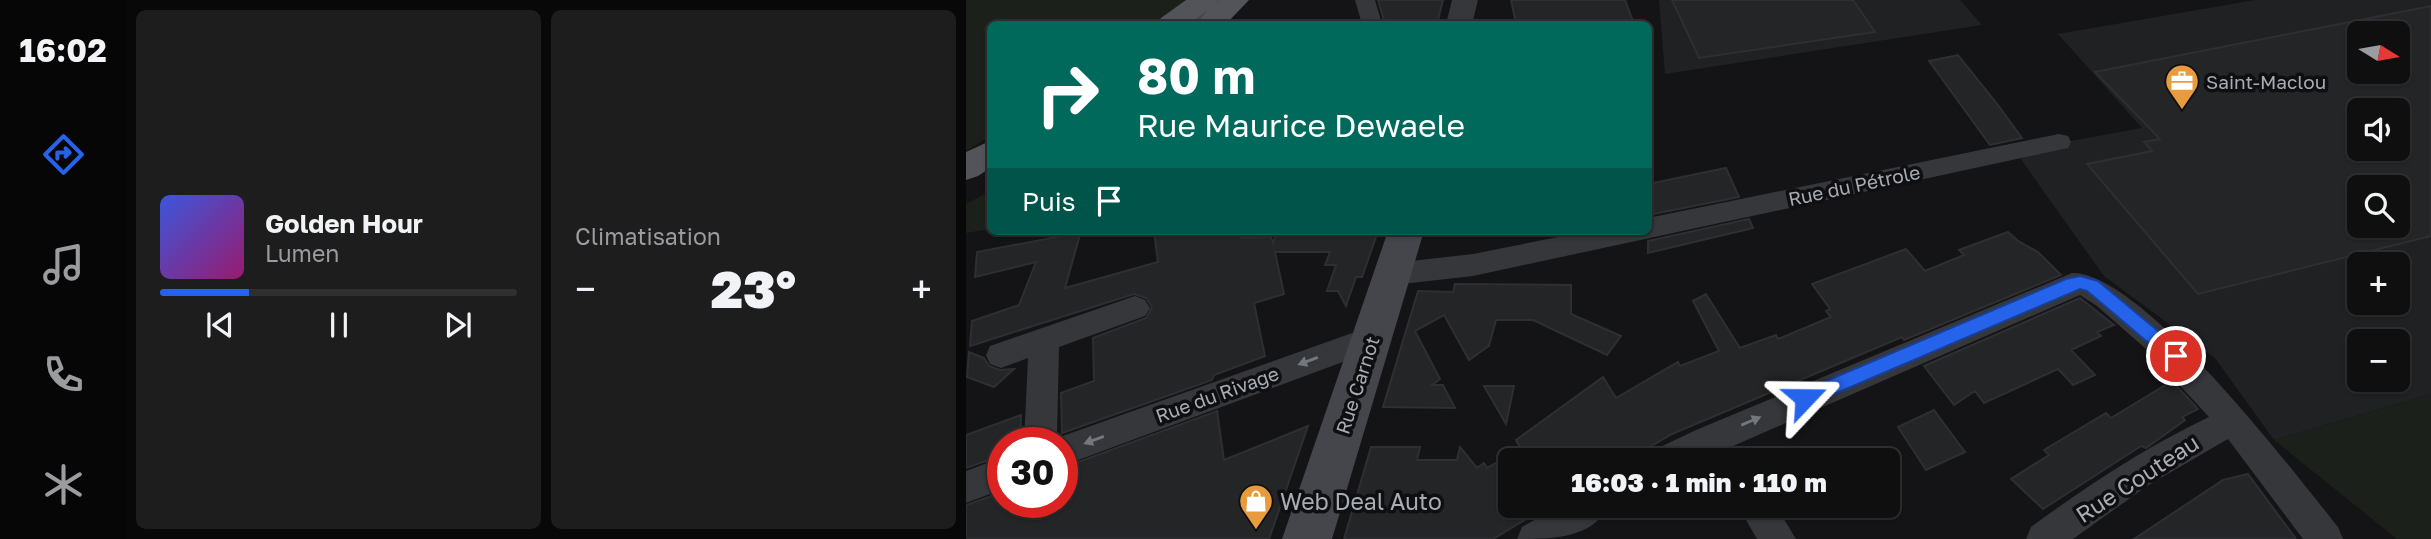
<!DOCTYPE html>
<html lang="fr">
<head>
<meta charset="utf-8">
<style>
  body { margin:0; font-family:"Golos Text",sans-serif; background:#1d1d1e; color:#f1f3f6; height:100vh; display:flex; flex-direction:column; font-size:26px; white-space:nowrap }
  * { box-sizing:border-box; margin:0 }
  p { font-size:23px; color:#9b9c9f }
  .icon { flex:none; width:38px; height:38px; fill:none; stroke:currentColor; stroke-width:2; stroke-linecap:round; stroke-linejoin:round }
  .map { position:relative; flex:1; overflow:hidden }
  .drawer { display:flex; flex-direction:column; gap:10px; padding:10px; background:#080809; width:840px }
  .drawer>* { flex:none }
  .guide { position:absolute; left:21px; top:21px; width:665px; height:214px; border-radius:10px; box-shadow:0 2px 5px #0004,0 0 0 2px #2f2f30; background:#00695c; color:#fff; overflow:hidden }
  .needle { width:46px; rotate:101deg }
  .buttons { position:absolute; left:1381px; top:21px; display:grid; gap:14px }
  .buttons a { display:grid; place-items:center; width:63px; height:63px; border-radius:10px; background:#0f0f10; box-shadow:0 2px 5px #0004,0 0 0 2px #2f2f30; font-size:35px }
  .speed { position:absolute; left:21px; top:427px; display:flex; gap:14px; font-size:35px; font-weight:700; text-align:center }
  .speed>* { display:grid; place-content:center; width:91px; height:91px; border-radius:50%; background:#0f0f10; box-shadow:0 2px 5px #0004,0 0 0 2px #2f2f30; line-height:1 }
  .speed .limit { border:10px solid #d22; background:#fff; color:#111 }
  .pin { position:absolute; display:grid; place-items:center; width:60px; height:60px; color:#fff; margin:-30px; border:4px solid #fff; border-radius:50%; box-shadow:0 2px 7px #0007 }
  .me { position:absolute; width:77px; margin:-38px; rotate:67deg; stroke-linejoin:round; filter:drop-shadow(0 0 5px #0008) }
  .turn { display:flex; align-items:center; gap:24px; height:147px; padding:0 35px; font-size:32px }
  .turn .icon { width:91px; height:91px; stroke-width:2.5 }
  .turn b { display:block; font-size:49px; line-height:60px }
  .then { display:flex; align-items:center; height:66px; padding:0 35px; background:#0003; gap:14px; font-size:26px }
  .big { font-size:52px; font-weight:800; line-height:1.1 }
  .drawer .tile { flex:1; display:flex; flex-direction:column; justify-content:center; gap:10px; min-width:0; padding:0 24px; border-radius:10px; background:#1d1d1e }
  .song { display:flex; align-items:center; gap:21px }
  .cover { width:84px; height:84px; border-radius:10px; background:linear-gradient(135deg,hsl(230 70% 55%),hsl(320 70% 35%)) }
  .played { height:7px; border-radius:4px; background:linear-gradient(90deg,#2563eb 25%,#2f2f30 25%) }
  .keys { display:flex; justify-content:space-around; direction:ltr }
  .heat { display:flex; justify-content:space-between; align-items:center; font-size:38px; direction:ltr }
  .drawer .tiles { flex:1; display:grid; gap:10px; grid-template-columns:repeat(2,1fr) }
  .trip { position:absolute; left:532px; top:448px; width:402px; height:70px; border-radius:10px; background:#0f0f10; box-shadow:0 2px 5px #0004,0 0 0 2px #2f2f30; font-weight:800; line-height:70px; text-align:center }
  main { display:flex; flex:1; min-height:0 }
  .dock { display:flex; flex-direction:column; width:126px; justify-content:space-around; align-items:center; background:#060606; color:#9b9c9f }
  .dock .icon { width:49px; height:49px }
  .dock .active { color:#2563eb }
  .dock b { font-size:32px; color:#f1f3f6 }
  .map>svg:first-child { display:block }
  .built { fill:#202123; fill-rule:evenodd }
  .green { fill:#1b201b }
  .building { fill:#242527; stroke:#2e2f32; stroke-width:2; fill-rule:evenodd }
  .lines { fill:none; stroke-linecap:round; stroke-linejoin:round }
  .minor { fill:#35373b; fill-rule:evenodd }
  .tertiary { fill:#35373b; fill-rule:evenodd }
  .secondary { fill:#44464b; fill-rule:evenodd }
  .primary { fill:#525459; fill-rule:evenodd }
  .oneway { fill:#74787e }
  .route { fill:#2563eb; stroke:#184099; stroke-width:2 }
  .labels { text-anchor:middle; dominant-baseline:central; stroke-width:7; stroke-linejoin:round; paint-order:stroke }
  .poi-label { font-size:19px; fill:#a7adb5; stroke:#0f0f11; text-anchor:start }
  .street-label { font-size:19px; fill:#a7adb5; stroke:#0f0f11 }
  .near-street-label { font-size:23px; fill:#a7adb5; stroke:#0f0f11 }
  .near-poi-label { font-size:23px; fill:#a7adb5; stroke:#0f0f11; text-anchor:start }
</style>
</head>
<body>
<main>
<nav class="dock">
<b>16:02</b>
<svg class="icon active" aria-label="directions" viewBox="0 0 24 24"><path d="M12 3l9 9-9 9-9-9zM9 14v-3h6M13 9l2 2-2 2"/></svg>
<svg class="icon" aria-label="music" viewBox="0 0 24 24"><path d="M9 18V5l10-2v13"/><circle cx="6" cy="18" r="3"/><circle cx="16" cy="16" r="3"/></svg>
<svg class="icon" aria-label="phone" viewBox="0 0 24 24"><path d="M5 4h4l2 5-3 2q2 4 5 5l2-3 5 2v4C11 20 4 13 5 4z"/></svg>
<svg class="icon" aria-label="climate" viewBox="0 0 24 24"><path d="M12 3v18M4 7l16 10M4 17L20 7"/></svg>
</nav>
<section class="drawer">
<div class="tiles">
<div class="tile">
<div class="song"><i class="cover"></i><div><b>Golden Hour</b><p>Lumen</p></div></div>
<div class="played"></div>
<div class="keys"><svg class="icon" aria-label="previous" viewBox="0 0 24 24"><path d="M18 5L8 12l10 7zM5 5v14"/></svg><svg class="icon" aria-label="pause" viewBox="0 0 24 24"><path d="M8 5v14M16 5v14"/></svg><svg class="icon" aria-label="next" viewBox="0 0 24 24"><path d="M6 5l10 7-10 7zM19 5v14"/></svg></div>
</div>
<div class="tile"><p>Climatisation</p>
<div class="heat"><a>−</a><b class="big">23°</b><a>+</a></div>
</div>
</div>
</section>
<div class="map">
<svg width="1465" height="539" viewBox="0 0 1465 539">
  <rect width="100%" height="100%" fill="#141416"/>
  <!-- built -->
  <path class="built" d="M693,0H994L1016,25L699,74Z
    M1289,0H1465V394L1308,440L1249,358L1138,276L1049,151L1176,128L1092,34ZM1393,33H1432V72H1393ZM1393,110H1432V149H1393ZM1393,187H1432V226H1393ZM1393,264H1432V303H1393ZM1393,341H1432V380H1393Z"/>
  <!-- green -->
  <path class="green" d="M0,0H225L191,24H24V136L0,151Z
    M24,191V229L0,233V204Z
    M1465,394V539H1431L1308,440Z"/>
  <!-- building -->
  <path class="building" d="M412,0H477L471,24H419Z
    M545,0H659L668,24H550Z
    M706,0H887L909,32L733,58Z
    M1465,6V236L1232,294L1121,164L1186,151L1178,142L1194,139L1129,72ZM1393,33H1432V72H1393ZM1393,110H1432V149H1393ZM1393,187H1432V226H1393Z
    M992,55L1032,105L1056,138L1024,145L963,61Z
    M760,168L773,197L682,215V184Z
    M783,219L787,228L682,253V241Z
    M92,231H115L99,288L192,262L188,231H274L275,238L305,237L307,243L312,231H412L396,277H390L380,306L372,291H361L370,265H359L364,252H309L318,294L288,303L299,356L248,375L246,380L96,433L95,393L128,381L127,338L180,318L186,307L180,298L168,294L4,346L6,321L53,305L70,262L9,277L11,252L91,237Z
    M1042,232L1052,241L1072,252L1095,275L938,340L936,337L706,434L661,460H561L550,440L637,377L650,398L712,362L714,366L753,351L727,301L740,294L774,348L810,335L812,339L865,317L860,311L864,309L846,284L940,249L959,271L998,255L993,250Z
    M489,284L605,285V314L655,336L641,355L567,320H530L523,346L503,360L478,315L449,331L474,379L466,385H477L489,408L417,407L452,291L487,292Z
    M1114,298L1148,325L1131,332L1135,336L1105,350L1129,375L1107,385L1092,369L1018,403L1009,391L988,405L958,366Z
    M3,352L18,358L23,366L34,370L48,369L28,387L1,377Z
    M1206,381L1232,409L1216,417L1219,420L1180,448L1175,446L1077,509L1045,479L1083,455L1078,450L1140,413L1145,418Z
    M518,386H548L540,424Z
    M968,410L999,452L960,470L932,427Z
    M251,411L258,460L342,426L303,539H0V505L37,492V502H96V468Z
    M55,415L54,443H37V455L0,468V435Z
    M405,447H454L451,460H491L494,447L511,468L518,463L521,468L544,455V506H582L527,539H378Z
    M1282,474L1330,539H1168L1257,480Z"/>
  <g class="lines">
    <!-- minor -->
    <path class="minor" d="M389,0H409L416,24H396Z
      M1093,134L1102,136L1105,142L1102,148L507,276L427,285L417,282L413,274L417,266L427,263L507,254L622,231H682V218Z
      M1106,273C1176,272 1327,471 1372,527L1377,539H1337L1262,439L1181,486L1107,539H1060L1065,527C1122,485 1180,447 1243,417L1179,348L1131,306L1114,295L735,460H685L690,449L730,430Z
      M169,296L179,300L184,308L179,316L93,347L91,438L406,326L417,329L421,338L417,347L96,466V443H58L62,358L35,368L24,364L20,355L24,346Z
      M37,457V489L0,503V471Z
      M593,506H642C627,539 584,539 551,539L556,527Z
      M772,506H810L830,539H791Z"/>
    <!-- tertiary -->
    <path class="tertiary" d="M486,0H512L506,24H480Z"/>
    <!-- secondary -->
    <path class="secondary" d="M236,0H268L240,24H209L213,18Z
      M422,231H458L366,539H316Z"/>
    <!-- primary -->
    <path class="primary" d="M220,0H252L250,3L253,0H283L260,24H230L242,10L223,24H191L195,18Z
      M24,141V168L12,176L0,180V152Z"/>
  </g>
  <!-- one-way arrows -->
  <defs><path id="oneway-solid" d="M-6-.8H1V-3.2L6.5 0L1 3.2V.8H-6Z" transform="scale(1.75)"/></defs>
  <g class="oneway">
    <use href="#oneway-solid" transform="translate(342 361) rotate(160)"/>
    <use href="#oneway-solid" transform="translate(785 421) rotate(-23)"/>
    <use href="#oneway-solid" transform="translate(128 440) rotate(160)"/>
  </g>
  <!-- route -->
  <path class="route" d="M1114,276L1132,281L1216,351L1218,356L1216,361L1210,363L1204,361L1121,291L1114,289L845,404L839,406L832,404L830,398L832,393L1100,279Z"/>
  <!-- icons -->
  <defs>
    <g id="office-pin" transform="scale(1.75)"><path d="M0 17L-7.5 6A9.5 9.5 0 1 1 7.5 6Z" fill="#e79b3c" stroke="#0f0f11"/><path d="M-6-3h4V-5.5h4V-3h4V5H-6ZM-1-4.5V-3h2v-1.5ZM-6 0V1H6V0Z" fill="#fff"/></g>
    <g id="shop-pin" transform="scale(1.75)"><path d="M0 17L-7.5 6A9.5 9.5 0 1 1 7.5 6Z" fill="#e79b3c" stroke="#0f0f11"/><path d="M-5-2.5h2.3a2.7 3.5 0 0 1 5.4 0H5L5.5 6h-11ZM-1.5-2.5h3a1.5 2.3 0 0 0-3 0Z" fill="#fff"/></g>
  </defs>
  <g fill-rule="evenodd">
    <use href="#office-pin" x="1216" y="81"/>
    <use href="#shop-pin" x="290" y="501"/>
  </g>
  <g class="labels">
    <!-- poi labels -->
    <g class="poi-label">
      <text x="1240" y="81">Saint-Maclou</text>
    </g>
    <!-- street labels -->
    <g class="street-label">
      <text transform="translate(888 185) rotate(-12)">Rue du Pétrole</text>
      <text transform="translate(391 385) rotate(-72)">Rue Carnot</text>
      <text transform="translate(251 394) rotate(-20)">Rue du Rivage</text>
    </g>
    <!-- near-street labels -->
    <g class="near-street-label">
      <text transform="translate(1171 478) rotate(-33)">Rue Couteau</text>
    </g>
    <!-- near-poi labels -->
    <g class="near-poi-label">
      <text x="314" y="501">Web Deal Auto</text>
    </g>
  </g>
</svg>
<div class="buttons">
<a><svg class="needle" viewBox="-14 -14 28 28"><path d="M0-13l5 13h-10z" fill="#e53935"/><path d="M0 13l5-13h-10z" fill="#9b9c9f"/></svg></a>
<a><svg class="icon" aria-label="sound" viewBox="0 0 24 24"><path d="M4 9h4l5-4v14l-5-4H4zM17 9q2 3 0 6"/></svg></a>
<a><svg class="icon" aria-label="search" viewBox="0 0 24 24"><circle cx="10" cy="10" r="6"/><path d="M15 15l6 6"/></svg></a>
<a>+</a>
<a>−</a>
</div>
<div class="speed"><div class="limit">30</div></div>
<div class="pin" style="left:1210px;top:356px;background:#d93025"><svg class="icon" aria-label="arrive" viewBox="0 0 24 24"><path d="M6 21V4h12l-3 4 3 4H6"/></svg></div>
<svg class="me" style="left:839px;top:398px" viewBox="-20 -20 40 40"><path d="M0-17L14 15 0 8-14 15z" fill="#2563eb" stroke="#fff" stroke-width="4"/></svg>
<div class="trip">16:03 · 1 min · 110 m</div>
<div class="guide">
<div class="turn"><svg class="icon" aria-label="right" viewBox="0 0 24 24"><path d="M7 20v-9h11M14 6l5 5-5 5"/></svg><div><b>80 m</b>Rue Maurice Dewaele</div></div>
<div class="then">Puis<svg class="icon" aria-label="arrive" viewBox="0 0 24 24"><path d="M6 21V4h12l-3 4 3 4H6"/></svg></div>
</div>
</div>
</main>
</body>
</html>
